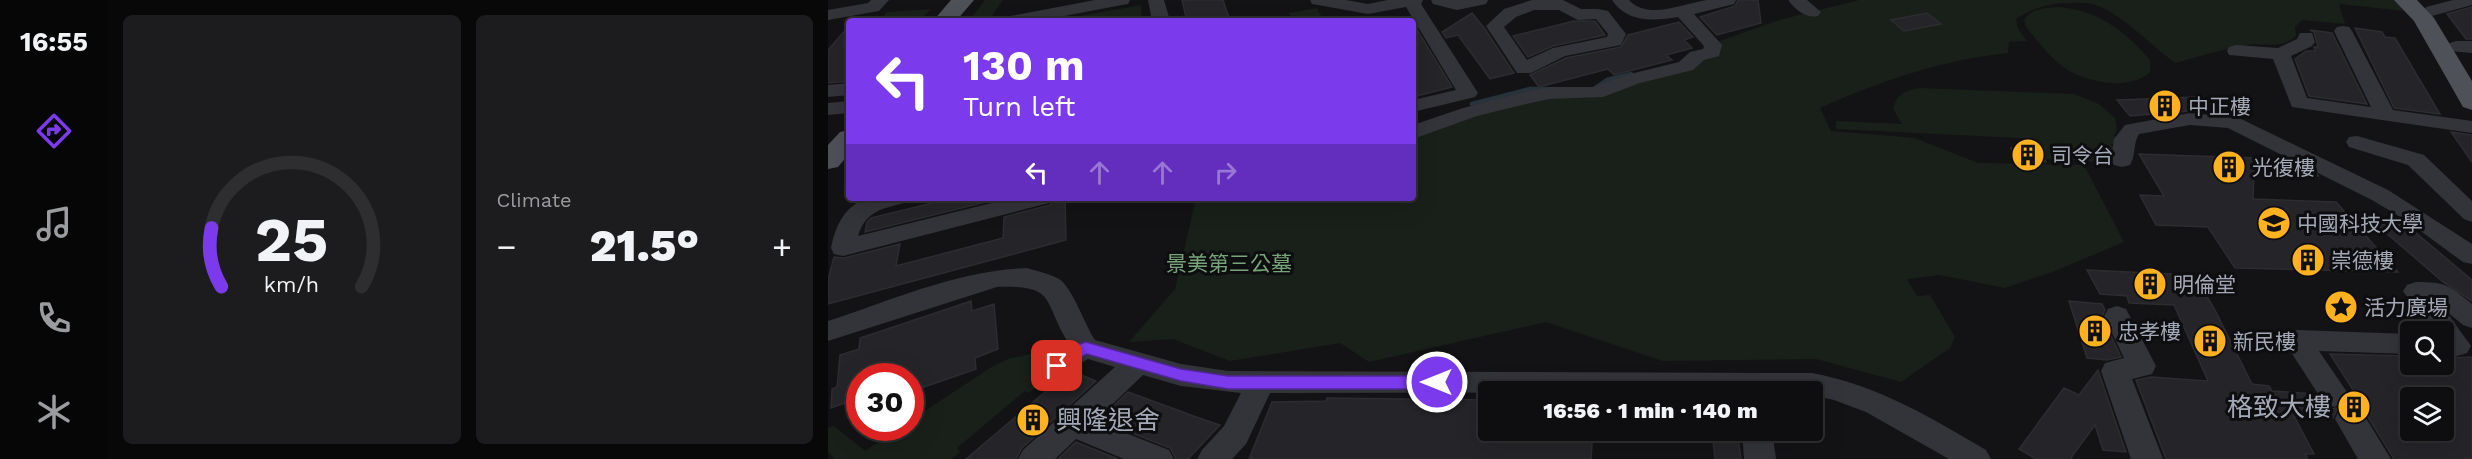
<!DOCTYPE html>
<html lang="en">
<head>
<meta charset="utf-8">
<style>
  body { margin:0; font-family:"Work Sans","Noto Sans TC",sans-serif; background:#1c1c1e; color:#f1f3f6; height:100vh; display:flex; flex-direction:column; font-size:22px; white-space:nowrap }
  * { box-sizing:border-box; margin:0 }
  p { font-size:20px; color:#9b9c9f }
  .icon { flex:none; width:33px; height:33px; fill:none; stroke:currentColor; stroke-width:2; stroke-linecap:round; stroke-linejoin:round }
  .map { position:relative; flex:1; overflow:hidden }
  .details { display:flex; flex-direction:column; gap:15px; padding:15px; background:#080809; width:720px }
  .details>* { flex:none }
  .hud { position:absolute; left:18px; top:18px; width:570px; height:183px; border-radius:6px; box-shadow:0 6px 24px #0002,0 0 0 2px #2e2e30; background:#7c3aed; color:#fff; overflow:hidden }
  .fabs { position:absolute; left:1572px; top:321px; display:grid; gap:12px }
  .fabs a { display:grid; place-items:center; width:54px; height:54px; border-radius:6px; background:#0e0e10; box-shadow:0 6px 24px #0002,0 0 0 2px #2e2e30; font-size:30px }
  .speed { position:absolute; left:18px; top:363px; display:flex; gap:12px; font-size:30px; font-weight:700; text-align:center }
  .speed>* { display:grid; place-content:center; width:78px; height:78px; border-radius:50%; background:#0e0e10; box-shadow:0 6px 24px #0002,0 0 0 2px #2e2e30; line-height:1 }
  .speed .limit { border:9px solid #d22; background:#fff; color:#111 }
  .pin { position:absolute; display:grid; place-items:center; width:51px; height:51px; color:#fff; margin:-26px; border-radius:12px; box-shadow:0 3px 9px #0006 }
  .me { position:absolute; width:66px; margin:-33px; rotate:270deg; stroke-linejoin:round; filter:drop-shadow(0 0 4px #0008) }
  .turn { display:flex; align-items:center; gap:21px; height:126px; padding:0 18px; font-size:27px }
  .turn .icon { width:78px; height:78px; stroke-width:2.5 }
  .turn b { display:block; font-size:42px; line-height:51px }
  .lanes { display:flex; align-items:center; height:57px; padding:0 18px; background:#0003; justify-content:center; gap:30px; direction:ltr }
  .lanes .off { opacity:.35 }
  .big { font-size:45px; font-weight:800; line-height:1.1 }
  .details .widget { flex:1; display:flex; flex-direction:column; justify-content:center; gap:9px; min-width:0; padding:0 21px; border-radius:9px; background:#1c1c1e }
  .details .dial { align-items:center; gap:0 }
  .dial svg { height:156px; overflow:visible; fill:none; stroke:#2e2e30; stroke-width:7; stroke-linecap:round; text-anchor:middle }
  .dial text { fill:#f1f3f6; stroke:none }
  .heat { display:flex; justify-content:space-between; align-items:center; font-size:33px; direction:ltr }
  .details .tiles { flex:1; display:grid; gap:15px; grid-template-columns:repeat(2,1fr) }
  .trip { position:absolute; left:650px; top:381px; width:345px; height:60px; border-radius:6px; background:#0e0e10; box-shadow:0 6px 24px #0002,0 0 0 2px #2e2e30; font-weight:800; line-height:60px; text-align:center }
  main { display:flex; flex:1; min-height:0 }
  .tab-bar { display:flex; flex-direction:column; width:108px; justify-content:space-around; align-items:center; background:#060606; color:#9b9c9f }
  .tab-bar .icon { width:42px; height:42px }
  .tab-bar .on { color:#7c3aed }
  .tab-bar b { font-size:27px; color:#f1f3f6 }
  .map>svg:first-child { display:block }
  .green { fill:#182019 }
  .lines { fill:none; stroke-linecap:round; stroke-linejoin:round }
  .stream { stroke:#28323a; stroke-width:4.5 }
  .building { fill:#252529; stroke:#2c2c31; stroke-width:1.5; fill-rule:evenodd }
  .minor { fill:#33343a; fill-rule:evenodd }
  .major { fill:#4f5159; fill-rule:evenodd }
  .route { fill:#7c3aed; stroke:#51269a; stroke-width:1.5 }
  .labels { text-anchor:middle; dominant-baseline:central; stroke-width:6; stroke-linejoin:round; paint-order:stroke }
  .poi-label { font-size:21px; fill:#a3a9b7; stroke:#0e0e10; text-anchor:start }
  .park-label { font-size:21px; fill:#77a479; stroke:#0e0e10 }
  .near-poi-label { font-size:26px; fill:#a3a9b7; stroke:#0e0e10; text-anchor:end }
</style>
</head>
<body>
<main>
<nav class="tab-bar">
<b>16:55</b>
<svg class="icon on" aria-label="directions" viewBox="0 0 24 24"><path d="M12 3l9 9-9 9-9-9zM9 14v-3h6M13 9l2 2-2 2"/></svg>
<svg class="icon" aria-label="music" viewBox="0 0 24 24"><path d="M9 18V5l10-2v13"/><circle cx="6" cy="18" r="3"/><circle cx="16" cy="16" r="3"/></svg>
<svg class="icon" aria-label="phone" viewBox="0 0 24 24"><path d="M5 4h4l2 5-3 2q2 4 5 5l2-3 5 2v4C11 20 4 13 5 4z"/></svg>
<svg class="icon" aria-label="climate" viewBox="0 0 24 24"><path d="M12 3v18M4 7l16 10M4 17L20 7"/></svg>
</nav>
<section class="details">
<div class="tiles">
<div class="widget dial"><svg viewBox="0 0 100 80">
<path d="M14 69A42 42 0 1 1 86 69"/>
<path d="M14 69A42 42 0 0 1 9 39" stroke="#7c3aed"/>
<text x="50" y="56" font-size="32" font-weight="700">25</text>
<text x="50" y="72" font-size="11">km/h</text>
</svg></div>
<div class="widget"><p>Climate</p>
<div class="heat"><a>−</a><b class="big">21.5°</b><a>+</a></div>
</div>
</div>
</section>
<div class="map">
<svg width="1644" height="459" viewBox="0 0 1644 459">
  <rect width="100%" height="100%" fill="#131315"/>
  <!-- green -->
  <path class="green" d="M157,0H175L160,21H141Z
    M1031,0H1568L1577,11L1511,4L1517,24L1474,20L1467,27L1468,36C1452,50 1438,42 1419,45C1395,49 1370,57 1347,63C1324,46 1290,10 1264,4C1255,2 1245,3 1236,3C1219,4 1203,9 1188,19L1190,29L1199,41L1181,42L1180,53C1114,60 1052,81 992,108L1003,131L1087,138L1150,163L1256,165L1296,242L1227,271L1177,288L1111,275L1079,279L1089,296L1102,295L1127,337L1122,348L1073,382L988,359L835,361L718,322L541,362L512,343L402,361L345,339L301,342L347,289L368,198H585V135L603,127L720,97L827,75L886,43L951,20Z
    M313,5L314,21H224Z
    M1231,7C1270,10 1297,31 1322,60V72C1302,92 1254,82 1234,66C1220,55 1209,40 1198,27L1196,20C1203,8 1218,8 1231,7Z
    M489,8L496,21H465L461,13Z
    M103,9L94,18L50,21L59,12Z
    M1092,88L1246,94L1271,104L1287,118L1289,130L1286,135L1290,144H1283L1294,163L1217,159L1209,139L1008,129V121L1074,124L1065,109C1069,93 1077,91 1092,88Z
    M216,351L218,356L239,361L201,393L197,391L129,448L132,452L124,459H7L0,452V428L6,426L37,451L72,428H82L83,420L165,366L180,359Z"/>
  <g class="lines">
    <!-- stream -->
    <path class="stream" d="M767,88L779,80L803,74
      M644,104L702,89H719"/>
  </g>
  <!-- building -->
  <path class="building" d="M354,0H395L402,21H359Z
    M910,0H930L933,23L889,35L872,17L907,6Z
    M1644,7V39H1638L1619,14Z
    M644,13L657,29L686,73L662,79L630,35L618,38L614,32Z
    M1099,13L1113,24L1076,31L1063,20Z
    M746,21H767L777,35L725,46L700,57L685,36Z
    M851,22L865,37L856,40L864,48L838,55L844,60L786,75L780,69L711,87L702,75L738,58L793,47L800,35Z
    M585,23L624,87L585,97Z
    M21,26V81L0,83V50Z
    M1527,28L1554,32L1557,37L1567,38L1612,114L1566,108Z
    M1482,30L1504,33L1539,104L1481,96L1467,59L1478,51H1487L1486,47H1490L1486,32Z
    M1370,97L1385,112L1362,111L1302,116L1289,100Z
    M1623,132L1644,135V162Z
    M1183,148L1212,149L1218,162L1188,161Z
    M1311,154L1456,159L1491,176L1426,174L1425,199L1508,202L1570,272L1407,268L1380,227L1328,225L1312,195L1336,196Z
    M125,198H161L162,201L37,232L39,222L43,218Z
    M227,198H237L238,240L0,304V280L6,257L16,258L72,244L68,266L175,238L176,217L222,205Z
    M1575,222L1644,280V301L1615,282L1549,225Z
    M1259,270L1366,275L1386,308L1424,384L1441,386L1444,391L1487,394L1494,404L1505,409L1517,405L1523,396H1529L1502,354L1582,356V364H1616V358L1644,357V459H1566L1535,409L1523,405L1510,408L1505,418L1466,416L1486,454H1477L1480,459H1338L1308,380L1323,377L1380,381L1346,305L1301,303L1299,296L1272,294ZM1582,398H1616V430H1582Z
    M143,301L144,311L166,304L170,349L147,358L148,369L82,392V376H32V398L3,408L4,389L9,387L12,355L31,349L32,338Z
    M1241,301L1274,304L1277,310L1274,317L1293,357L1279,360L1259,358Z
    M1270,370L1298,452L1275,450L1267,425L1242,459H1208L1191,449L1236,388L1251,395Z
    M246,372L268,381L194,448L188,459H138L224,386Z
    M300,392L371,418L392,425L360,459H348L342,448L271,420Z
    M499,398L660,400V430H765L763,459H421L444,402L498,401Z
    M884,430H909L913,459H887Z
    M248,442L290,459H230Z"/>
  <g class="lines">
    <!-- minor -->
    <path class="minor" d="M43,0H61L51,11L0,20V10L40,3Z
      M267,0H302L300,4L294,5L210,21L179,20L182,16L188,15Z
      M320,0H336L342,21H324Z
      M482,0H518L540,4L560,0H595L593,4L650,93L647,97L585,112V100L628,90L578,7L540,14L490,5L484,4Z
      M603,0H660L658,4L629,10L605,4Z
      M704,0H735L753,9H770L780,11L798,34L793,45L737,56L703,73H689L658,26L676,9ZM706,10H731L750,20L768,19L780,34L779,37L725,48L699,60L676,27L688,17Z
      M784,0H801C820,21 856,3 879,0C889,0 899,0 908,0L906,4L866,14L894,45L891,56L876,60L865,70L812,83L775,97L721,99L698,104L649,116L585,139V125L635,108L697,92L721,87H766L798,75L851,62L862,52L875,49L876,46L850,17C825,21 800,23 784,0Z
      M960,0H979L993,12L990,16C978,19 967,9 960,0Z
      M1625,0H1644V5L1604,16L1598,15L1595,11L1598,7Z
      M1515,26L1521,27L1524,31L1565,110L1644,121V133L1464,107L1445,59L1401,55L1399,51L1401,47L1408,45L1450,48L1469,39L1472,33H1484L1487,42L1484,46L1463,56L1479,98L1543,107L1506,31L1509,27Z
      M1628,41H1644V53L1622,51L1619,47L1622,43Z
      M21,83V95L0,97V85Z
      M21,101V113L0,115V103Z
      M1362,113L1411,118L1560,190L1644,244V264L1635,262L1579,221L1544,200L1400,128L1362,125L1311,134C1305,143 1308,155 1302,165L1294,167L1286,165L1283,160L1286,139L1297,125Z
      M1529,136L1596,155L1644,201V222L1636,219L1580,165L1521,147L1518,142L1521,137Z
      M40,198H80L76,203C53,209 38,211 30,236L184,198H225L221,203L15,256L6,254L3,248C8,225 16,206 40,198Z
      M199,268C209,271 222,274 231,279C244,287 257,325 267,340L353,364L400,371L984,373C1049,385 1102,417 1158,450L1163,459H1121L1038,412L1006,400L984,395V392L442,393L418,444L404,459H369L374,450L396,426L413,393L353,386L315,375L267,421L341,450L346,459H296L248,439L227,459H190L195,450L287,367L260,359C241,369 230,390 208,383L204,375C211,361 227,351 241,344C214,301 230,285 169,287L0,341V321C64,300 131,270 199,268Z
      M1588,282C1619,282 1620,285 1644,304V328L1635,325L1617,310L1643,346L1639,353L1629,356H1616V332H1603L1575,291L1579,285Z
      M1289,306L1298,309L1328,366L1324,374L1304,379L1335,459H1303L1273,371L1277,363L1296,358L1276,316L1280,309Z
      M1469,330L1582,334V354L1491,351L1521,395L1516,403L1506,407L1496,403L1455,340L1459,333Z
      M1522,407L1533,410L1563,459H1530L1507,419L1511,410Z
      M914,430H944L948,459H916Z"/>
    <!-- major -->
    <path class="major" d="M123,0H146L128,21H105Z
      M1566,0H1589L1606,18L1644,81V110L1635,107L1586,21Z
      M21,130V154L10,167L0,169V145L12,132Z"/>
  </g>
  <!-- route -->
  <path class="route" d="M258,342L353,369L400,376H609L614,378L617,382L614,387L609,389H400L353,381L259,354C248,359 235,374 223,370L221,366C227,353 245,346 258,342Z"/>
  <!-- icons -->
  <defs>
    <g id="building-disc" transform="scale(1.725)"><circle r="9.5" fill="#ffb120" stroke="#0e0e10"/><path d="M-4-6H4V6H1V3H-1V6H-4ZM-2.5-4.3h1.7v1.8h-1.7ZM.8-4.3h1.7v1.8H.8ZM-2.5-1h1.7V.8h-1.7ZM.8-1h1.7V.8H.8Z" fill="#111"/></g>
    <g id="university-disc" transform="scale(1.725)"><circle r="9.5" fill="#ffb120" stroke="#0e0e10"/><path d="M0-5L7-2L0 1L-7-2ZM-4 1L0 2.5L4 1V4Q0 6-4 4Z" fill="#111"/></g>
    <g id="sight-disc" transform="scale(1.725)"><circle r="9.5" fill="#ffb120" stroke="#0e0e10"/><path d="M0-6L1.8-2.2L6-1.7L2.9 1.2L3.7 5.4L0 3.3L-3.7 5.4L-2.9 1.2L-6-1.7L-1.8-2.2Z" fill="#111"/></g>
  </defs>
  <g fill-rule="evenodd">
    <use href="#building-disc" x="1337" y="106"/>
    <use href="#building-disc" x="1200" y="155"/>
    <use href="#building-disc" x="1401" y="167"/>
    <use href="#university-disc" x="1446" y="223"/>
    <use href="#building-disc" x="1480" y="260"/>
    <use href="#building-disc" x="1322" y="284"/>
    <use href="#sight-disc" x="1513" y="307"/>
    <use href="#building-disc" x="1267" y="331"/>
    <use href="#building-disc" x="1382" y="341"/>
    <use href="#building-disc" x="1526" y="407"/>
    <use href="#building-disc" x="205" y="420"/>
  </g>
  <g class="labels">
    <!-- poi labels -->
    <g class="poi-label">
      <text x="1360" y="106">中正樓</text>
      <text x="1223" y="155">司令台</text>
      <text x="1424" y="167">光復樓</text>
      <text x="1469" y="223">中國科技大學</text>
      <text x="1503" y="260">崇德樓</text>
      <text x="1345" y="284">明倫堂</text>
      <text x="1536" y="307">活力廣場</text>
      <text x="1290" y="331">忠孝樓</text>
      <text x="1405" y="341">新民樓</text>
    </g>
    <!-- park labels -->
    <g class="park-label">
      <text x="401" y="263">景美第三公墓</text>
    </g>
    <!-- near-poi labels -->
    <g class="near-poi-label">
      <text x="1503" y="407">格致大樓</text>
      <text x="228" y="420" text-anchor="start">興隆退舍</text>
    </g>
  </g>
</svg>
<div class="fabs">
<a><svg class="icon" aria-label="search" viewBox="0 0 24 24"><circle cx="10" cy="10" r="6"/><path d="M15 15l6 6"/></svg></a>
<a><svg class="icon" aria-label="layers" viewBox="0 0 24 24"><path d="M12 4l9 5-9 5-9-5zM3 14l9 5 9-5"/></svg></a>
</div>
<div class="speed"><div class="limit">30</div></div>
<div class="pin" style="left:229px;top:366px;background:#d93025"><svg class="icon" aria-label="arrive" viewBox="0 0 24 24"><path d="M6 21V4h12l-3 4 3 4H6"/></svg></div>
<svg class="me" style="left:609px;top:382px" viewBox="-20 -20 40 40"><circle r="17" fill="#7c3aed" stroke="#fff" stroke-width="3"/><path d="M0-11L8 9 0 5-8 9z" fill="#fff"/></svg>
<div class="trip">16:56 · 1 min · 140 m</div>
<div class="hud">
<div class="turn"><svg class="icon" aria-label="left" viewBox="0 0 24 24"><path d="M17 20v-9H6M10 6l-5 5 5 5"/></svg><div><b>130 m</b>Turn left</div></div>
<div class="lanes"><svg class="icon" aria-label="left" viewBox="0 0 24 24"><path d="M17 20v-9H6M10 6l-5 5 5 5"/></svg><svg class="icon off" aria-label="ahead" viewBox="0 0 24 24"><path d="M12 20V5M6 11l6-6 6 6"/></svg><svg class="icon off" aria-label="ahead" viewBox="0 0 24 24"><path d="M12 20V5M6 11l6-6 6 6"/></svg><svg class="icon off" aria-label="right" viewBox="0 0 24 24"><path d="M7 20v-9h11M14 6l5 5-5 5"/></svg></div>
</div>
</div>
</main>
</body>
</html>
